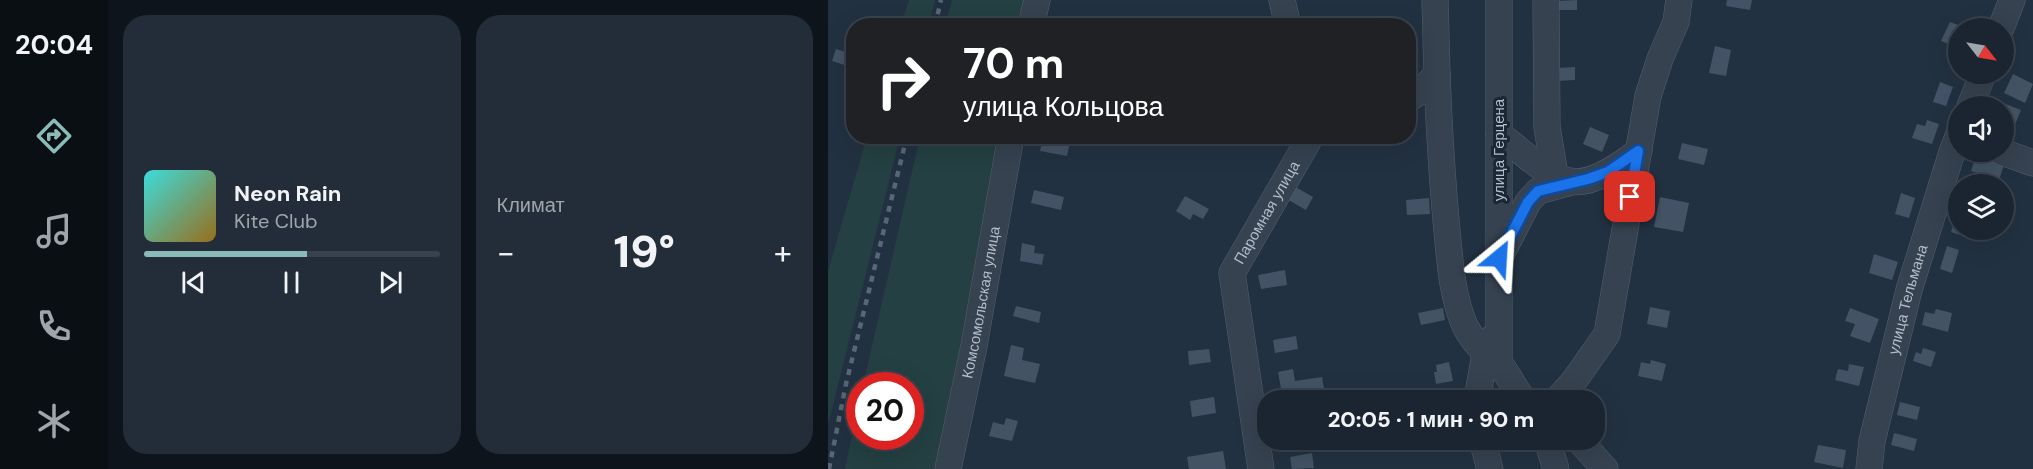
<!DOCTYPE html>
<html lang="ru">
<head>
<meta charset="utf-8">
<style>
  body { margin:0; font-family:"DM Sans",sans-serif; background:#232d39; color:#f1f3f6; height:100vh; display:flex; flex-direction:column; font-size:22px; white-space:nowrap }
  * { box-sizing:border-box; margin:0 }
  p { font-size:20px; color:#9fa5ab }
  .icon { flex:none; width:33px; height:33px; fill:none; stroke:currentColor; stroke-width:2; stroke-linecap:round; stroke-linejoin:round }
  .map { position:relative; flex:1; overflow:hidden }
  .details { display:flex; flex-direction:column; gap:15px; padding:15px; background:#0e141b; width:720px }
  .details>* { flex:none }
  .top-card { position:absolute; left:18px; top:18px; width:570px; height:126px; border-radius:24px; box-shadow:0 6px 24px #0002,0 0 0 2px #38424d; background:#202124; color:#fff; overflow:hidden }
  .needle { width:39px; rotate:121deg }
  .fabs { position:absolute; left:1120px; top:18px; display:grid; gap:12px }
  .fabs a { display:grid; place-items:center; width:66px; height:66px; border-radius:50%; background:#1a2531; box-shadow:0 6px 24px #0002,0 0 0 2px #38424d; font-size:30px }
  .speed { position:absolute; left:18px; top:372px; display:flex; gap:12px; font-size:30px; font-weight:700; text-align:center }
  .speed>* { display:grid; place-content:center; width:78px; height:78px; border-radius:50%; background:#1a2531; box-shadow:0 6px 24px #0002,0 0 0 2px #38424d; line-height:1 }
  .speed .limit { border:9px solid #d22; background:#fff; color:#111 }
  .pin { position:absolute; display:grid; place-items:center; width:51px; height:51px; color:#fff; margin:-26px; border-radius:12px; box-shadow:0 3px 9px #0006 }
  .me { position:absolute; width:66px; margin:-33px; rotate:27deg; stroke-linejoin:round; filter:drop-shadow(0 0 4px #0008) }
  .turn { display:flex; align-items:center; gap:21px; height:126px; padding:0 18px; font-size:27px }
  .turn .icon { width:78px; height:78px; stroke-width:2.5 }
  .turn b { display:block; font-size:42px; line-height:51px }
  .big { font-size:45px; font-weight:800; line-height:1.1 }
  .details .card { flex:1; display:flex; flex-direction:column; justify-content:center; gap:9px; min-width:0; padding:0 21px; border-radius:24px; background:#232d39 }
  .song { display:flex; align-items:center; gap:18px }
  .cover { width:72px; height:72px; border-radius:9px; background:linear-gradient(135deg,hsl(180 70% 55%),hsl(40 70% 35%)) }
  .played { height:6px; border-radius:3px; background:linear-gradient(90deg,#8bbbb9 55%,#38424d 55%) }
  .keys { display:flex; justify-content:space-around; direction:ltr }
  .heat { display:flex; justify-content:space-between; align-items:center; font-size:33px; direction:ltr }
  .details .tiles { flex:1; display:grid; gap:15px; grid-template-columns:repeat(2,1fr) }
  .trip { position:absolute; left:429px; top:390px; width:348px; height:60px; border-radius:24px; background:#1a2531; box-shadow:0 6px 24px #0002,0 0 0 2px #38424d; font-weight:800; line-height:60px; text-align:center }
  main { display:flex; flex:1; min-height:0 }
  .menu { display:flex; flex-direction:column; width:108px; justify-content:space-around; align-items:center; background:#0a0f14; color:#9fa5ab }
  .menu .icon { width:42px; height:42px }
  .menu .on { color:#8bbbb9 }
  .menu b { font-size:27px; color:#f1f3f6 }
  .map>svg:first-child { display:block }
  .green { fill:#244042 }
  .building { fill:#435365 }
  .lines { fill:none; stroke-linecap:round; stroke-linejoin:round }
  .minor-casing { stroke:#54606e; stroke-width:27 }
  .minor { stroke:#364250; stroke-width:26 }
  .rail { stroke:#586678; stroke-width:4.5; stroke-dasharray:6 6; stroke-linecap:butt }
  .route-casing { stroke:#114b97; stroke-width:15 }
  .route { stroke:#1a73e8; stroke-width:10 }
  .labels { text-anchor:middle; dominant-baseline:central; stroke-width:6; stroke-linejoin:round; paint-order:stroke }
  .street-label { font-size:15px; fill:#b3bdcb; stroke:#1b2735 }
</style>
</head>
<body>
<main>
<nav class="menu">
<b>20:04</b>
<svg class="icon on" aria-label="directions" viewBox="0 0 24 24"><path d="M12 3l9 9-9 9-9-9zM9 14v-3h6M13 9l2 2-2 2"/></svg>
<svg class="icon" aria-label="music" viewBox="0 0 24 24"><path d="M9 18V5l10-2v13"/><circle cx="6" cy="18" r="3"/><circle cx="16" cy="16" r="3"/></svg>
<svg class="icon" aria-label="phone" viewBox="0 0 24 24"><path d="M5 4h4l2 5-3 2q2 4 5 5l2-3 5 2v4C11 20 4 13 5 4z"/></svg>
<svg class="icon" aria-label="climate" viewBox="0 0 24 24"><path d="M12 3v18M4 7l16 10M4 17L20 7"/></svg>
</nav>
<section class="details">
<div class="tiles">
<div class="card">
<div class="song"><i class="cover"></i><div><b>Neon Rain</b><p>Kite Club</p></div></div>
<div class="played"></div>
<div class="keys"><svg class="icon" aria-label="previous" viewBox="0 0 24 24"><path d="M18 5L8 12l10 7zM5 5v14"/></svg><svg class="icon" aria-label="pause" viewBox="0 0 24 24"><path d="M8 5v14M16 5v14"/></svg><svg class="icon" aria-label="next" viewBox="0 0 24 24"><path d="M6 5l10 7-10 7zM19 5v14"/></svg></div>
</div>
<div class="card"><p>Климат</p>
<div class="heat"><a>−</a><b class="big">19°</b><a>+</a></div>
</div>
</div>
</section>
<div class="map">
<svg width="1205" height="469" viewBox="0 0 1205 469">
  <rect width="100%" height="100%" fill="#223141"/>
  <!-- green -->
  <path class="green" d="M81,0H107L101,25H73Z
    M124,0H202L197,25L117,26Z
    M39,137H72L0,425V271Z
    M92,137H176L113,469H17L31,401L32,436H82V386L35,385Z"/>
  <!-- building -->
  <path class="building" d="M749,0V10H729V1Z
    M899,0H924L922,10L898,6Z
    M1122,22L1138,28H1131V48L1113,41Z
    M887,46L903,50L898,76L881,73Z
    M8,49L26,55V68L4,61Z
    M747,67V80L729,81V68Z
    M580,70H586L587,83H580Z
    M1185,74L1205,84L1197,103L1176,93Z
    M1112,82L1125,87L1118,106L1105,102Z
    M1172,102L1193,110L1186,127L1176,123V106H1170Z
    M1099,120L1111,124L1104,144L1084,138L1089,124L1097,126Z
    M762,127L781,135L774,152L755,144Z
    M215,137L242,142L239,156L212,151Z
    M854,143L880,149L876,165L850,159Z
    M1149,153L1177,162L1171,180L1143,171Z
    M464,185L485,197L478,210L457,198Z
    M206,190L236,197L233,210L203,203Z
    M1073,193L1087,198L1081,218L1067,214Z
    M357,196L381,209L375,219L365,214L362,220L348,211Z
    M832,197L861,203L855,232L826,227Z
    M601,198L602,214L579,215L578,200Z
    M1127,217L1131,218V230H1155L1152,241L1123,232Z
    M194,243L207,246L206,253L216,254L214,265L192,261Z
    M1119,246L1131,250L1124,273L1112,269Z
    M1046,254L1070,262L1064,280L1041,273Z
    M457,270L459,285L433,289L430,275Z
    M188,306L213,312L211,323L185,316Z
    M822,307L842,311L839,328L819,324Z
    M615,308L617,320L593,325L590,313Z
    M1022,308L1051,319L1042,343L1022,336L1027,324L1017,321Z
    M1108,309L1124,313L1120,332L1094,325L1097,312L1106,314Z
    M468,336L470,349L447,353L445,340Z
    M183,345L196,348L194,360L212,364L207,383L176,376Z
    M1095,348L1108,352L1103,367L1085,361L1088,352L1093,354Z
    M381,349L383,362L361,365L360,351Z
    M823,360L838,364L834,381L810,376L813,362L822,364Z
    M621,362L625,381L608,384L606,372H609L608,365Z
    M1021,364L1036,367L1031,386L1007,380L1010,369L1020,371Z
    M465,369L467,381L494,377L498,400H455L450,372Z
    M386,397L388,413L364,417L362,401Z
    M1072,402L1092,407L1089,420L1069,415Z
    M178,418L190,421L184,441L161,436L165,422L176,425Z
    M1066,433L1089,439L1086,451L1063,445Z
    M621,440H639V441L621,444Z
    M990,445L1018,450L1015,468L986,462Z
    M395,451L398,469H361L359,457Z
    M484,453L486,468L464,469L462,457Z"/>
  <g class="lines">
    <!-- minor casing -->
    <g class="minor-casing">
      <g id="minor">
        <path d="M454,0L460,26"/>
        <path d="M671,0V362L695,400"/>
        <path d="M718,0L719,127L727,175"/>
        <path d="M203,26L209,0"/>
        <path d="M1173,28L1184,0"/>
        <path d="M609,74C611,126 614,178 619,231C622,262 624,296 637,326C645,342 656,353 671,362"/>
        <path d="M580,99L593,91L609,74L607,0"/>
        <path d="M1142,106L1155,74"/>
        <path d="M671,134C690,148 719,177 742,181C764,186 794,164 811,151"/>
        <path d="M1174,152L1205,163"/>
        <path d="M674,253L700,202L710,191L744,182"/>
        <path d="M649,400L657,353L663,339"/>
        <path d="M729,400L746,381L779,334L820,96L832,59L848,22L851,0"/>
        <path d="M654,440L662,469"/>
        <path d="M719,440L728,469"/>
        <path d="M751,440L777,469"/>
        <path id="s1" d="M120,469L146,346L183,136"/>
        <path id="s2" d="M433,469L404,273L483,136"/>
        <path id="s3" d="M1041,469L1044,441L1081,290L1124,152L1131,134"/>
      </g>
    </g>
    <!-- minor -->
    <use href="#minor" class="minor"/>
    <!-- rail -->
    <path class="rail" d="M107,26L113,0
      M1,469L18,384L79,136"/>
  </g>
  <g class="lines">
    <!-- route casing -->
    <g class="route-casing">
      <path id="route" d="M671,258L700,202L710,191L760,179L780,172L810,151L802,197"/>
    </g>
    <!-- route -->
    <use href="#route" class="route"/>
  </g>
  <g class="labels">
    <!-- street labels -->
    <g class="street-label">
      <text transform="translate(671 150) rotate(-90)">улица Герцена</text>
      <text stroke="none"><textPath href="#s2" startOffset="268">Паромная улица</textPath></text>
      <text stroke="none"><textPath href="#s3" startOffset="174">улица Тельмана</textPath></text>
      <text stroke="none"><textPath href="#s1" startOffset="170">Комсомольская улица</textPath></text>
    </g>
  </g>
</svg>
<div class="fabs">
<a><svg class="needle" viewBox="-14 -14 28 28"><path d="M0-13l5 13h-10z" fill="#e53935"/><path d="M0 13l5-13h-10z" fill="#9fa5ab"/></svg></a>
<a><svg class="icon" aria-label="sound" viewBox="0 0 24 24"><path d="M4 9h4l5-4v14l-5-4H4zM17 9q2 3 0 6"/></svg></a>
<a><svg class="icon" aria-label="layers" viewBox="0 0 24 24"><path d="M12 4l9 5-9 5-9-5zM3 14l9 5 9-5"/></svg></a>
</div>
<div class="speed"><div class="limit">20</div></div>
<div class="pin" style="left:802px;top:197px;background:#d93025"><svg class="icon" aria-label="arrive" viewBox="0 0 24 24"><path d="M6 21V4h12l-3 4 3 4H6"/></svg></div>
<svg class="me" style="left:671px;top:258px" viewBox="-20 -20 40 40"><path d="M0-17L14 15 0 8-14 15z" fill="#1a73e8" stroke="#fff" stroke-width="4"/></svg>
<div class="trip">20:05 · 1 мин · 90 m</div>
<div class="top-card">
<div class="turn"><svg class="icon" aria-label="right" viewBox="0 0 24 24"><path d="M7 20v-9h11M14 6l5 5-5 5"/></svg><div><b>70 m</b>улица Кольцова</div></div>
</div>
</div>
</main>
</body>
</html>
